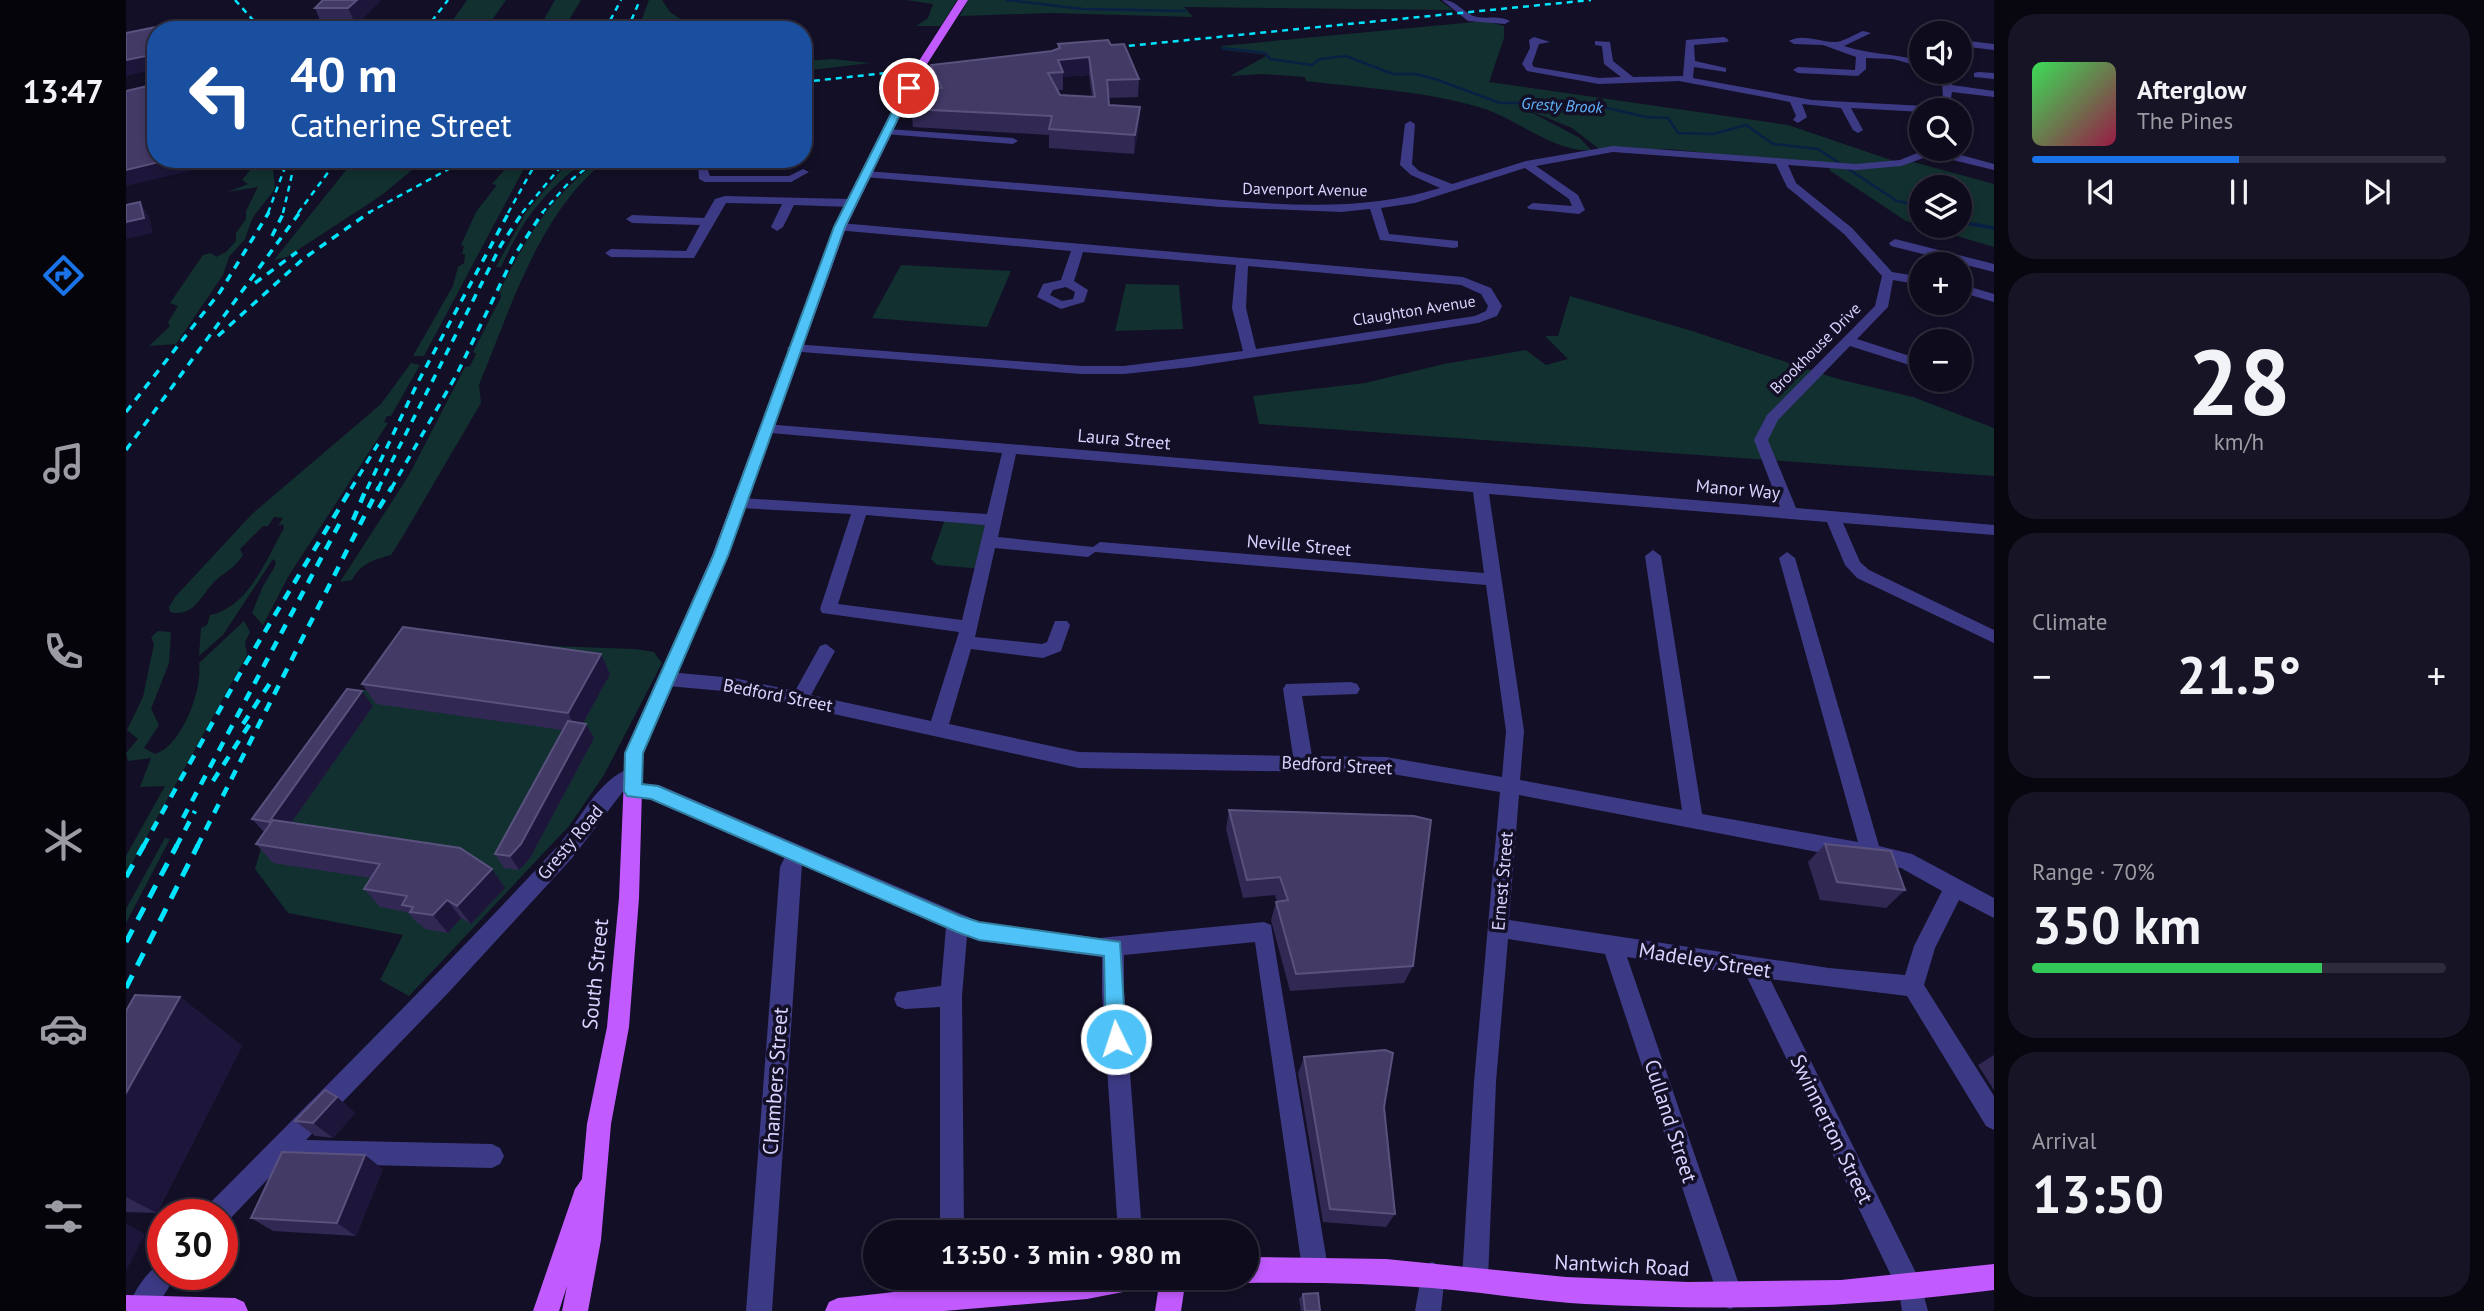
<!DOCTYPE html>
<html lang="en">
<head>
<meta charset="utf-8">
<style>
  body { margin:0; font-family:"PT Sans",sans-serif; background:#171425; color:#f1f3f6; height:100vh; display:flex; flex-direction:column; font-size:26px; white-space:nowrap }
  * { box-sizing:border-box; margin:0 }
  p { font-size:23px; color:#9b9ba3 }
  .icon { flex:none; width:38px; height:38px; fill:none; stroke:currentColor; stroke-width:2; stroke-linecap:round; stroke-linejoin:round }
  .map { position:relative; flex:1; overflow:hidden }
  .drawer { display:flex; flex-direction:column; gap:14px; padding:14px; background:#08060f; width:490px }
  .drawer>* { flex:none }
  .top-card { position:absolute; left:21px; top:21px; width:665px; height:147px; border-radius:28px; box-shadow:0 4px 10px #0003,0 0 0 2px #2e2b3b; background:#1a4fa0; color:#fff; overflow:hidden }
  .controls { position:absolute; left:1783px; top:21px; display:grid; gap:14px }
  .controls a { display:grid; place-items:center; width:63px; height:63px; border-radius:50%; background:#0e0b1c; box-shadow:0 4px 10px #0003,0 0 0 2px #2e2b3b; font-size:35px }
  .speed { position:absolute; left:21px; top:1199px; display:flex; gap:14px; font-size:35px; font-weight:700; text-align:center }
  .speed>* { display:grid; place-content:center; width:91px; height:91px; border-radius:50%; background:#0e0b1c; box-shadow:0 4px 10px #0003,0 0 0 2px #2e2b3b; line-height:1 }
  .speed .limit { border:10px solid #d22; background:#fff; color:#111 }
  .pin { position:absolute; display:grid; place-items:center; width:60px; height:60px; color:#fff; margin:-30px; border:4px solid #fff; border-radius:50%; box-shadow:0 2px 7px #0007 }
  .me { position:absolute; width:77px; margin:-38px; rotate:356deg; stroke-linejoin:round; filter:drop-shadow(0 0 5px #0008) }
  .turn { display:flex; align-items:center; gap:24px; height:147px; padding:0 28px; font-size:32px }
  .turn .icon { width:91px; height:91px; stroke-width:2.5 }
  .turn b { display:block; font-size:49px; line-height:60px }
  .big { font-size:52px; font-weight:700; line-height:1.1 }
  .drawer .widget { flex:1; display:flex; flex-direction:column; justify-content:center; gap:10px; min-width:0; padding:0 24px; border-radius:28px; background:#171425 }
  .drawer .dial { align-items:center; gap:0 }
  .dial b { font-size:91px; line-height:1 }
  .song { display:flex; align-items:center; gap:21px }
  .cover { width:84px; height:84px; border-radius:10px; background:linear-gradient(135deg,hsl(130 70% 55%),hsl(340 70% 35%)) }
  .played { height:7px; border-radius:4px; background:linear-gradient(90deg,#1a73e8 50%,#2e2b3b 50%) }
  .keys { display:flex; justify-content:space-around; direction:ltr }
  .heat { display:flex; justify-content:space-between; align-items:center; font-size:38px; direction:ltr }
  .charge { height:10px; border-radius:5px; background:linear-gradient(90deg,#34c759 70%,#2e2b3b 0) }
  .trip { position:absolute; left:737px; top:1220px; width:396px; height:70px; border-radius:35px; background:#0e0b1c; box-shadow:0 4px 10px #0003,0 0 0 2px #2e2b3b; font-weight:700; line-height:70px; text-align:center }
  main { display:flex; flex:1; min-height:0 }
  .tab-bar { display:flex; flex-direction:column; width:126px; justify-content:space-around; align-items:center; background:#06040b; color:#9b9ba3 }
  .tab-bar .icon { width:49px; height:49px }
  .tab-bar .on { color:#1a73e8 }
  .tab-bar b { font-size:32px; color:#f1f3f6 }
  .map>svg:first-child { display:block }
  .green { fill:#12302f; fill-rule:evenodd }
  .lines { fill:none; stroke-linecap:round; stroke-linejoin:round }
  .stream-far1 { stroke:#0a1f44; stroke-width:2.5 }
  .stream { stroke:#0a1f44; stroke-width:3.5 }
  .minor { fill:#3d3a85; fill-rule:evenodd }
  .major { fill:#c25bff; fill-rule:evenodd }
  .rail-far3 { stroke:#00e5ff; stroke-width:2.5; stroke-dasharray:6 5; stroke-linecap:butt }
  .rail-far2 { stroke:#00e5ff; stroke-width:3.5; stroke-dasharray:8 7; stroke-linecap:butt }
  .rail-far1 { stroke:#00e5ff; stroke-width:4.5; stroke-dasharray:10 9; stroke-linecap:butt }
  .rail { stroke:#00e5ff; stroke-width:5; stroke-dasharray:14 11; stroke-linecap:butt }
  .wall { fill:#312854; fill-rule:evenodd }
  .shaded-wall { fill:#1d163a }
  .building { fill:#433a66; stroke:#5a527e; stroke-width:2; fill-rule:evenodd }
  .route { fill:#4fc3f7; stroke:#337fa1; stroke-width:2 }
  .labels { text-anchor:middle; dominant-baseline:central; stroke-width:7; stroke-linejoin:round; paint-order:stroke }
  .far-water-label { font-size:16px; font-style:italic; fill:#62b6ff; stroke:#130f26 }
  .far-street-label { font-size:16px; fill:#d9d4ff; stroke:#130f26 }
  .street-label { font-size:18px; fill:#d9d4ff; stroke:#130f26 }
  .near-street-label { font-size:21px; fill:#d9d4ff; stroke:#130f26 }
</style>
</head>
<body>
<main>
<nav class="tab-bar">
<b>13:47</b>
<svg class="icon on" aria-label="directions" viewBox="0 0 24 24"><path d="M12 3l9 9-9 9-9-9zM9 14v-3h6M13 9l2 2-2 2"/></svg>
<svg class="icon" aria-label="music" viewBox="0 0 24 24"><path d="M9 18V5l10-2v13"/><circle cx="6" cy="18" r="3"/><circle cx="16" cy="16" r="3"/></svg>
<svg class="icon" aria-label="phone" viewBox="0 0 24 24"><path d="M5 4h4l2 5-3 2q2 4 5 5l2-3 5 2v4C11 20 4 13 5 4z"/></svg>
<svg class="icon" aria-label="climate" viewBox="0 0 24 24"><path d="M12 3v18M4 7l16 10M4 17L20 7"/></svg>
<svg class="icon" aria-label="car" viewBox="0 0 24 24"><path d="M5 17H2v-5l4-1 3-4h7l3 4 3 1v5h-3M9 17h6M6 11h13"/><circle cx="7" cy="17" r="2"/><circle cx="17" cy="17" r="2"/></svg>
<svg class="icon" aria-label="filters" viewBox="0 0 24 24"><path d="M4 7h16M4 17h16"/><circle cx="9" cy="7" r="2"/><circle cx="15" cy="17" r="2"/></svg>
</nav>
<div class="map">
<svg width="1868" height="1311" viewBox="0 0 1868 1311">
  <rect width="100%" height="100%" fill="#130f26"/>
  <!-- green -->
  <path class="green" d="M341,0H380L359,30H320Z
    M429,0H455L437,30H412Z
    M523,0H536L544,12L571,30H512Z
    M780,0H831L815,26H790L802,18L807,4Z
    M842,0H1313L1327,10L1058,7L1067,17L925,13L834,16Z
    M1359,21L1378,26V38L1363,82L1662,125L1774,163L1784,161L1868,184V247L1780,221L1703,170L1705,166L1543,149H1473L1446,128L1399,109L1454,138L1465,150C1430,153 1391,119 1356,108C1299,91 1239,88 1180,81L1179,77L1136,74L1104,76L1142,55L1098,50L1095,46ZM1796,187H1834V226H1796Z
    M706,59L744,63L677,71V61Z
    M229,159H299L256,195L161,257L148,260Z
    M388,159H403L298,356H287L327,286L332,267L338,263L339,254H336L338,246L335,245L350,212L371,185L366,184Z
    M445,159H462C418,191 397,219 375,267H370L400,212Z
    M476,159H481C413,213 385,307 353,385L355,403L277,536L265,555C247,560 235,563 226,580L214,582L283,475L339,367L344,366L350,354L347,352L375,297L374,290C403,233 426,194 476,159Z
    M141,160L147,168L149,189L127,217L119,239L103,257L97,275L50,344L23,346L44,326L42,322L52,306L44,303L77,255L85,253L90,257L100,252L110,241V233L120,219V211L132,187L102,192L122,184L116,180L130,163Z
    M775,265L885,271L861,327L746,318Z
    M1000,284L1053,285L1057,329L989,331Z
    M1444,296L1563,330L1712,379L1787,397L1868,428V476L1133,424L1127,396L1239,383L1318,364L1400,350L1420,365L1442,359L1419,336H1432Z
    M285,363L294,365L265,416H261L258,422L262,423L162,577L137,625L126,613L137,586L148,568L150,562L147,559L97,635L73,656L75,628L81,625L84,615C122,608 141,558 158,528L157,524L152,526L157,518L148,517L142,526H137L114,549L117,555C108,569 100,571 89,581C76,593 69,618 44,612L43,607L49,597L126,514L255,404Z
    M820,516L868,520L857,569L811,565L805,559Z
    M118,621L124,632L119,642L121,655L0,874V856L39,786L14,787L25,758L2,761L0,753L12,739L1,730L17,697L28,644L25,637L32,631L45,632L43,663L25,709L33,725L18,748L29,754C56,746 77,689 73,663Z
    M279,641L509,649L528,652L536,663L478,775L443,826L283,996L254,980L277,935L162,913L129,869L139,834L197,732L227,690H244Z
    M39,838L44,839L0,923V909Z"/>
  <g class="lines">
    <!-- stream-far1 -->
    <path class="stream-far1" d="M881,0L957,9L1059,11
      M1096,48L1139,53L1144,59L1186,65L1194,59L1220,56L1267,74H1290L1309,79L1374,103H1460L1520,117L1542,118L1552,133L1587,134L1620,125L1647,144L1692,149L1771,201L1796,206"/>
    <!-- stream -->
    <path class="stream" d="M1834,222L1868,228"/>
    <!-- minor -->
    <path class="minor" d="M1316,0C1332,0 1337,14 1351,17C1362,19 1374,15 1384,21L1379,24L1342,21Z
      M1737,31L1745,33L1718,46C1743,54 1769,54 1796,61V67L1767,59L1740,58V69L1732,76L1672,73L1667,70L1672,67L1729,70L1730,57L1697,45L1668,44L1663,41C1677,33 1695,43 1709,42C1717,42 1729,34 1737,31Z
      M1408,37L1424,42L1413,44L1406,64L1408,67L1473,78L1495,77L1478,64L1476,46L1469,45V41L1484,42L1487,61L1507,77L1557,76L1560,40L1598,37L1603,40L1601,42L1568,45L1569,61L1600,68V72L1568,67L1567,78L1686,100L1817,107L1822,110L1796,112L1725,108L1737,130L1732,133L1727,130L1715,108L1676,104L1681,117L1672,123L1667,120L1670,116L1664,102L1553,81L1473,84L1401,71L1396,64L1404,48L1403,40Z
      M1834,40L1868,44V50L1834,46Z
      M1807,72H1818L1826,80V85L1868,91V97L1826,92L1825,98H1817L1816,81Z
      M1852,72L1868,73V79L1848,77V73Z
      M1284,121L1289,124L1286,164L1293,171L1326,184L1400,161L1487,146L1730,164L1774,160L1801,149H1813L1868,164V170L1806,155L1775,166L1730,170L1662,165L1670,183L1726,228L1766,272L1796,277V285L1767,280L1762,307L1731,339L1796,360V369L1724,346L1652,420L1642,440L1670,508L1868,525V535L1717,523L1734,562L1743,570L1868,630V643L1731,578L1719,565L1701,522L1363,494L1398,731L1394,780L1556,810L1519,556L1527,550L1535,556L1576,814L1732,842L1653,558L1661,552L1669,558L1753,846L1786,854L1868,898V918L1833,900L1809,948L1798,985L1868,1096V1130L1860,1126L1781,996L1644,979L1794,1281L1802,1311H1776L1773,1292L1620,975L1501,957L1617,1296L1613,1305L1604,1309L1595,1305L1479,954L1382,939L1370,1082L1362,1279L1358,1288L1349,1292L1340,1288L1336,1279L1348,1082L1374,792L1260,773L953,768L608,692L542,686L536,684L533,679L536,674L542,672L608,678L669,691L694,646L700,644L709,651L685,695L805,721L833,632L696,613L694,609L725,514L615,508L607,503L615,498L861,514L876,453L634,432V426L639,424L1654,507L1628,440L1641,415L1749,306L1756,276L1718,234L1661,187L1650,164L1487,152L1410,166L1452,195L1459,210L1453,214L1403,209L1401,207L1407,203L1446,206L1443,199L1399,168L1289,203L1255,208L1263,234L1332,241V247L1328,248L1254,240L1244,209L1215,212L1095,207L739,177L733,174L739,171C834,178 929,186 1025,194C1119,201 1223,217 1314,188L1285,175L1274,165L1279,124ZM890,454L1347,492L1358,573L974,542L967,547L872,537ZM740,515L859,525L836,620L712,604ZM869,548L962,557L969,552L1360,585L1380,731L1376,777L1260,757L1186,756L1176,696L1231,694L1234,689L1231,684L1225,682L1160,684L1157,689L1167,756L953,752L823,724L845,649L917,658L935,651L944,625L941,621H929L921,642L916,644L849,637ZM1393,795L1775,868L1816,891L1788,946L1779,975L1703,968L1383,920Z
      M762,129L887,138L892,141L887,144L758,134V130Z
      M572,165H580L584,176H663L677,169L683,172L665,182H579L573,179Z
      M599,196L724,199L730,203L724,207L668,205L657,227L651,231L645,227L656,204L600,203L568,258L485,257L479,253L485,249L560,251L574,225L506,223L500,219L506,215L578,218L589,199Z
      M714,223L1337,277L1365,288L1376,306L1371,316L1352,323L1064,367L998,374H955L663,351L661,348L668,344L955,366H998L1117,351L1106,308L1110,265L957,252L948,281L962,290L958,302L935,309L911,297L917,284L935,280L945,251L710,230L708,227ZM1122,266L1335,285L1355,294L1362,306L1360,311L1349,316L1130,349L1120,308ZM940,287L949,292L947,299L936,301L924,295L927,290Z
      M1769,239L1868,264V272L1765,246L1763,243Z
      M1834,284L1868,294V302L1834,292Z
      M505,768L512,770L515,776L509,783L533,785L854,922L973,938L1138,922L1145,925L1202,1268L1198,1277L1189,1281L1180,1277L1176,1268L1129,942L998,955V993L1016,1232H992L976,993V957L853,941L841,936L836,996L838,1232H814V1007L779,1009L771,1006L768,999L771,992L815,986L820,927L676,864L646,1311H620L654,867L659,857L525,799L500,797L498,790L447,857L322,993L180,1140L366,1144L374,1148L378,1156L374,1164L366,1168L157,1163L100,1223L96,1224V1214H79L82,1205C199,1087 317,970 430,848C454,822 470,780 505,768Z
      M37,1262V1274H51L28,1311H3C3,1296 23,1268 37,1262Z
      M1306,1262L1315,1266L1319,1275L1315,1311H1289L1297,1266Z"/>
    <!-- major -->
    <path class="major" d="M832,0H842L794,75L720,227L602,556L517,753L513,898L503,1027L485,1124L475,1240L462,1311H436L441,1286L433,1311H407L449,1189L456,1179L461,1124L481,1027L493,898L499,753L586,556L708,227L784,75Z
      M1120,1257L1260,1259L1440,1277L1562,1282L1715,1280L1868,1264V1290C1732,1308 1596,1311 1459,1304C1408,1301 1357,1292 1306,1288C1244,1283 1182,1282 1120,1283L1110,1278H1120Z
      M898,1278H1027L1023,1287L961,1299L818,1311H699L703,1302L712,1298C774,1292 836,1282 898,1278Z
      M1034,1278H1060L1055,1311H1029Z
      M0,1295L109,1298L118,1302L122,1311H0Z"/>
    <!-- rail-far3 -->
    <path class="rail-far3" d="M109,0L136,30
      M299,30L322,0
      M479,30L495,0
      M501,30L514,0
      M981,48L1465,0
      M677,82L824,66
      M142,213L162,159
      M157,213L167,170
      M172,213L212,159
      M242,213L341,159
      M382,213L412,159
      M396,213L441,159
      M416,213L445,180L472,159"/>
    <!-- rail-far2 -->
    <path class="rail-far2" d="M146,236L158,212
      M129,283L171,252
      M92,336L177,259L244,212
      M0,412L94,292L143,212
      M0,450L174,212
      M225,489L252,444
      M241,489L292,382L383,212
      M252,489L375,245L397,212
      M265,489L331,374L388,256L417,212"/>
    <!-- rail-far1 -->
    <path class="rail-far1" d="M253,508L266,487
      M227,520L241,487
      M117,724L148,677
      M87,781L125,722
      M57,818L217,517
      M17,847L117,668L226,487
      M50,847L69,811
      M71,847L253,487"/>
    <!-- rail -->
    <path class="rail" d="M0,877L18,845
      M0,942L51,845
      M0,988L72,845"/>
  </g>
  <!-- wall -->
  <path class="wall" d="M197,0H255L230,25H196L189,8Z
    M932,44L1013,79L1012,97L983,98V105L1014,107L1013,126L1008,154L923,148V135L787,127L785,109L809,89L806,83L805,65L926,51L932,49ZM963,75L966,97L934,95L931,90H937V77Z
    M475,654L484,674L457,723L460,724L468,738L404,858L393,870L378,868L369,854L437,730L250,704L236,684Z
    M247,706L165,823L366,869L379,888L345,924L335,918L322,933L299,929L294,924L291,923L281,912L254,907L238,889L245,878L147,863L130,844L138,832L126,819Z
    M1103,810L1287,966L1278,983L1164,991L1145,920L1150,902H1151L1149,895L1117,898L1100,829Z
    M1699,844L1779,890L1760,908L1694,900L1682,862Z
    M54,997L116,1046L31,1213L0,1212V1011Z
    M1868,1055V1090L1852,1065Z
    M1178,1057L1258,1107L1269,1214L1260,1227L1197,1222L1172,1073Z
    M211,1097L229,1113L207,1138L189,1136L169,1121Z
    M257,1169L230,1236L147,1231L125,1218Z
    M1177,1294L1194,1311H1175L1173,1299Z"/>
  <!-- shaded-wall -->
  <path class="shaded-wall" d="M231,0H255L230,25L222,8Z
    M30,54V69L0,76V60Z
    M963,57V75L937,77V72L932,60Z
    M1014,107L1013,126L1008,154L1009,135Z
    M45,159H114L0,186V170Z
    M14,202L23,216L27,233L0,239V222Z
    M475,654L484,674L452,732L442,713Z
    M236,691L247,706L156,836L143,822Z
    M460,724L468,738L404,858L393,870L384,856Z
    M366,869L379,888L345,924L331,906Z
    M321,900L335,918L322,933L307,915Z
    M54,997L116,1046L31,1213L0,1197V1093Z
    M211,1097L229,1113L207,1138L187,1123Z
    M239,1155L257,1169L230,1236L211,1223Z
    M0,1224L19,1234L0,1271Z"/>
  <!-- building -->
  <path class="building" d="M197,0H231L222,8H189Z
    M40,25L42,30H30V54L0,60V33Z
    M982,40L985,45L998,44L1013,79L981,80L983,105L1014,107L1009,135L923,129L926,116L785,109L794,90L816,88L805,65L926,51L934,48L932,44ZM963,57L969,97L934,95L922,73L937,72L932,60Z
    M30,84V159H45L0,170V91Z
    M14,202L18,218L0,222V205Z
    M277,627L475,654L442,713L236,684Z
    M221,689L236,691L143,822L126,819Z
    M442,721L460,724L395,844L384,856L369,854Z
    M1103,810L1288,816L1305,820L1287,966L1170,974L1150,902L1162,900L1154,877L1121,880Z
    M147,820L334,848L366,869L331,906L321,900L307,915L284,912L287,907L276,905L281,896L238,889L254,864L130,844Z
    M1699,844L1765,851L1779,890L1711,882Z
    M9,995L54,997L0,1093V1011Z
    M1259,1050L1267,1053L1258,1107L1269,1214L1204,1209L1178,1057Z
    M199,1090L211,1097L187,1123L169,1121Z
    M156,1152L239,1155L211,1223L125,1218Z
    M1192,1293L1194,1311H1179L1177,1294Z"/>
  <!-- route -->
  <path class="route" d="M779,86L787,88L719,227L602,556L517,753L516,784L532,786L834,916L853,922L994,942L1000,1039L997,1046L990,1049L983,1046L980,1039L978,956L853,940L831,932L525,799L501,796L498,791L499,753L587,556L708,227Z"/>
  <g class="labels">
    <!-- far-water labels -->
    <g class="far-water-label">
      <text transform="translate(1436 105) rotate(3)">Gresty Brook</text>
    </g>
    <!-- far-street labels -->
    <g class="far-street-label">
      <text transform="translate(1179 189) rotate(1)">Davenport Avenue</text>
      <text transform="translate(1288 310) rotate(-9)">Claughton Avenue</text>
      <text transform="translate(1689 348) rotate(-45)">Brookhouse Drive</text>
    </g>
    <!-- street labels -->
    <g class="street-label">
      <text transform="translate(998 439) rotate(5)">Laura Street</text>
      <text transform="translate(1612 489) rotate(5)">Manor Way</text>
      <text transform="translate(1173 545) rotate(5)">Neville Street</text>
      <text transform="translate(652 695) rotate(11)">Bedford Street</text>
      <text transform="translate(1211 765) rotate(3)">Bedford Street</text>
      <text transform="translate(444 842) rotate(-50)">Gresty Road</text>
      <text transform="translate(1376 881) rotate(-85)">Ernest Street</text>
    </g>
    <!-- near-street labels -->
    <g class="near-street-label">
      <text transform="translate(1579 960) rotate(9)">Madeley Street</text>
      <text transform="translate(469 974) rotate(-84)">South Street</text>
      <text transform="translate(649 1081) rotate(-86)">Chambers Street</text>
      <text transform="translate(1545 1121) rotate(72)">Culland Street</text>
      <text transform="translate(1706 1129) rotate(64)">Swinnerton Street</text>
      <text transform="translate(1496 1265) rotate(3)">Nantwich Road</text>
    </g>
  </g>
</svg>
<div class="controls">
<a><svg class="icon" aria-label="sound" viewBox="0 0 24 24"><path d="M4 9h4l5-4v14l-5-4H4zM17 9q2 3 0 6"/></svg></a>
<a><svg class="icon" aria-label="search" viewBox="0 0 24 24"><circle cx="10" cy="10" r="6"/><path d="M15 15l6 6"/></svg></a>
<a><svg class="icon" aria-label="layers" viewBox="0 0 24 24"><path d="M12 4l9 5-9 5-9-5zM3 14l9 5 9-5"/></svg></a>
<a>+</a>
<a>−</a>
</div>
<div class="speed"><div class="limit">30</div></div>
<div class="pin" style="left:783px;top:88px;background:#d93025"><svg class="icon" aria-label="arrive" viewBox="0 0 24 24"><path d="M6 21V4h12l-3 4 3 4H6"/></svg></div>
<svg class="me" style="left:990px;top:1039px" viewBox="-20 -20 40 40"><circle r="17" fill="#4fc3f7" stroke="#fff" stroke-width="3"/><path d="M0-11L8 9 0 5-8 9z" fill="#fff"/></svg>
<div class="trip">13:50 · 3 min · 980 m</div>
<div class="top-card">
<div class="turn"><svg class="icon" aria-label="left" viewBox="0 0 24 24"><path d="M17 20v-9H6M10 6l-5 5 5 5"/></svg><div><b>40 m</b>Catherine Street</div></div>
</div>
</div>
<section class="drawer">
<div class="widget">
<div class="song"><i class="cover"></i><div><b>Afterglow</b><p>The Pines</p></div></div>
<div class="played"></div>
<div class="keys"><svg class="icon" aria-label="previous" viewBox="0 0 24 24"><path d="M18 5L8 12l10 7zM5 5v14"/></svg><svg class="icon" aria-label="pause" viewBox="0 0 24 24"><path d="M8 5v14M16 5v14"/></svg><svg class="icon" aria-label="next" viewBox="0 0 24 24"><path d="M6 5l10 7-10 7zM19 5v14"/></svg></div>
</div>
<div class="widget dial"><b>28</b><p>km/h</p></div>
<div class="widget"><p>Climate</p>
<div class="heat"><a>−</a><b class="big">21.5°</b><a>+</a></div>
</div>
<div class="widget"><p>Range · 70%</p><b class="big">350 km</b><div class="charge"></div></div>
<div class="widget"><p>Arrival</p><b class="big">13:50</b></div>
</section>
</main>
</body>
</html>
